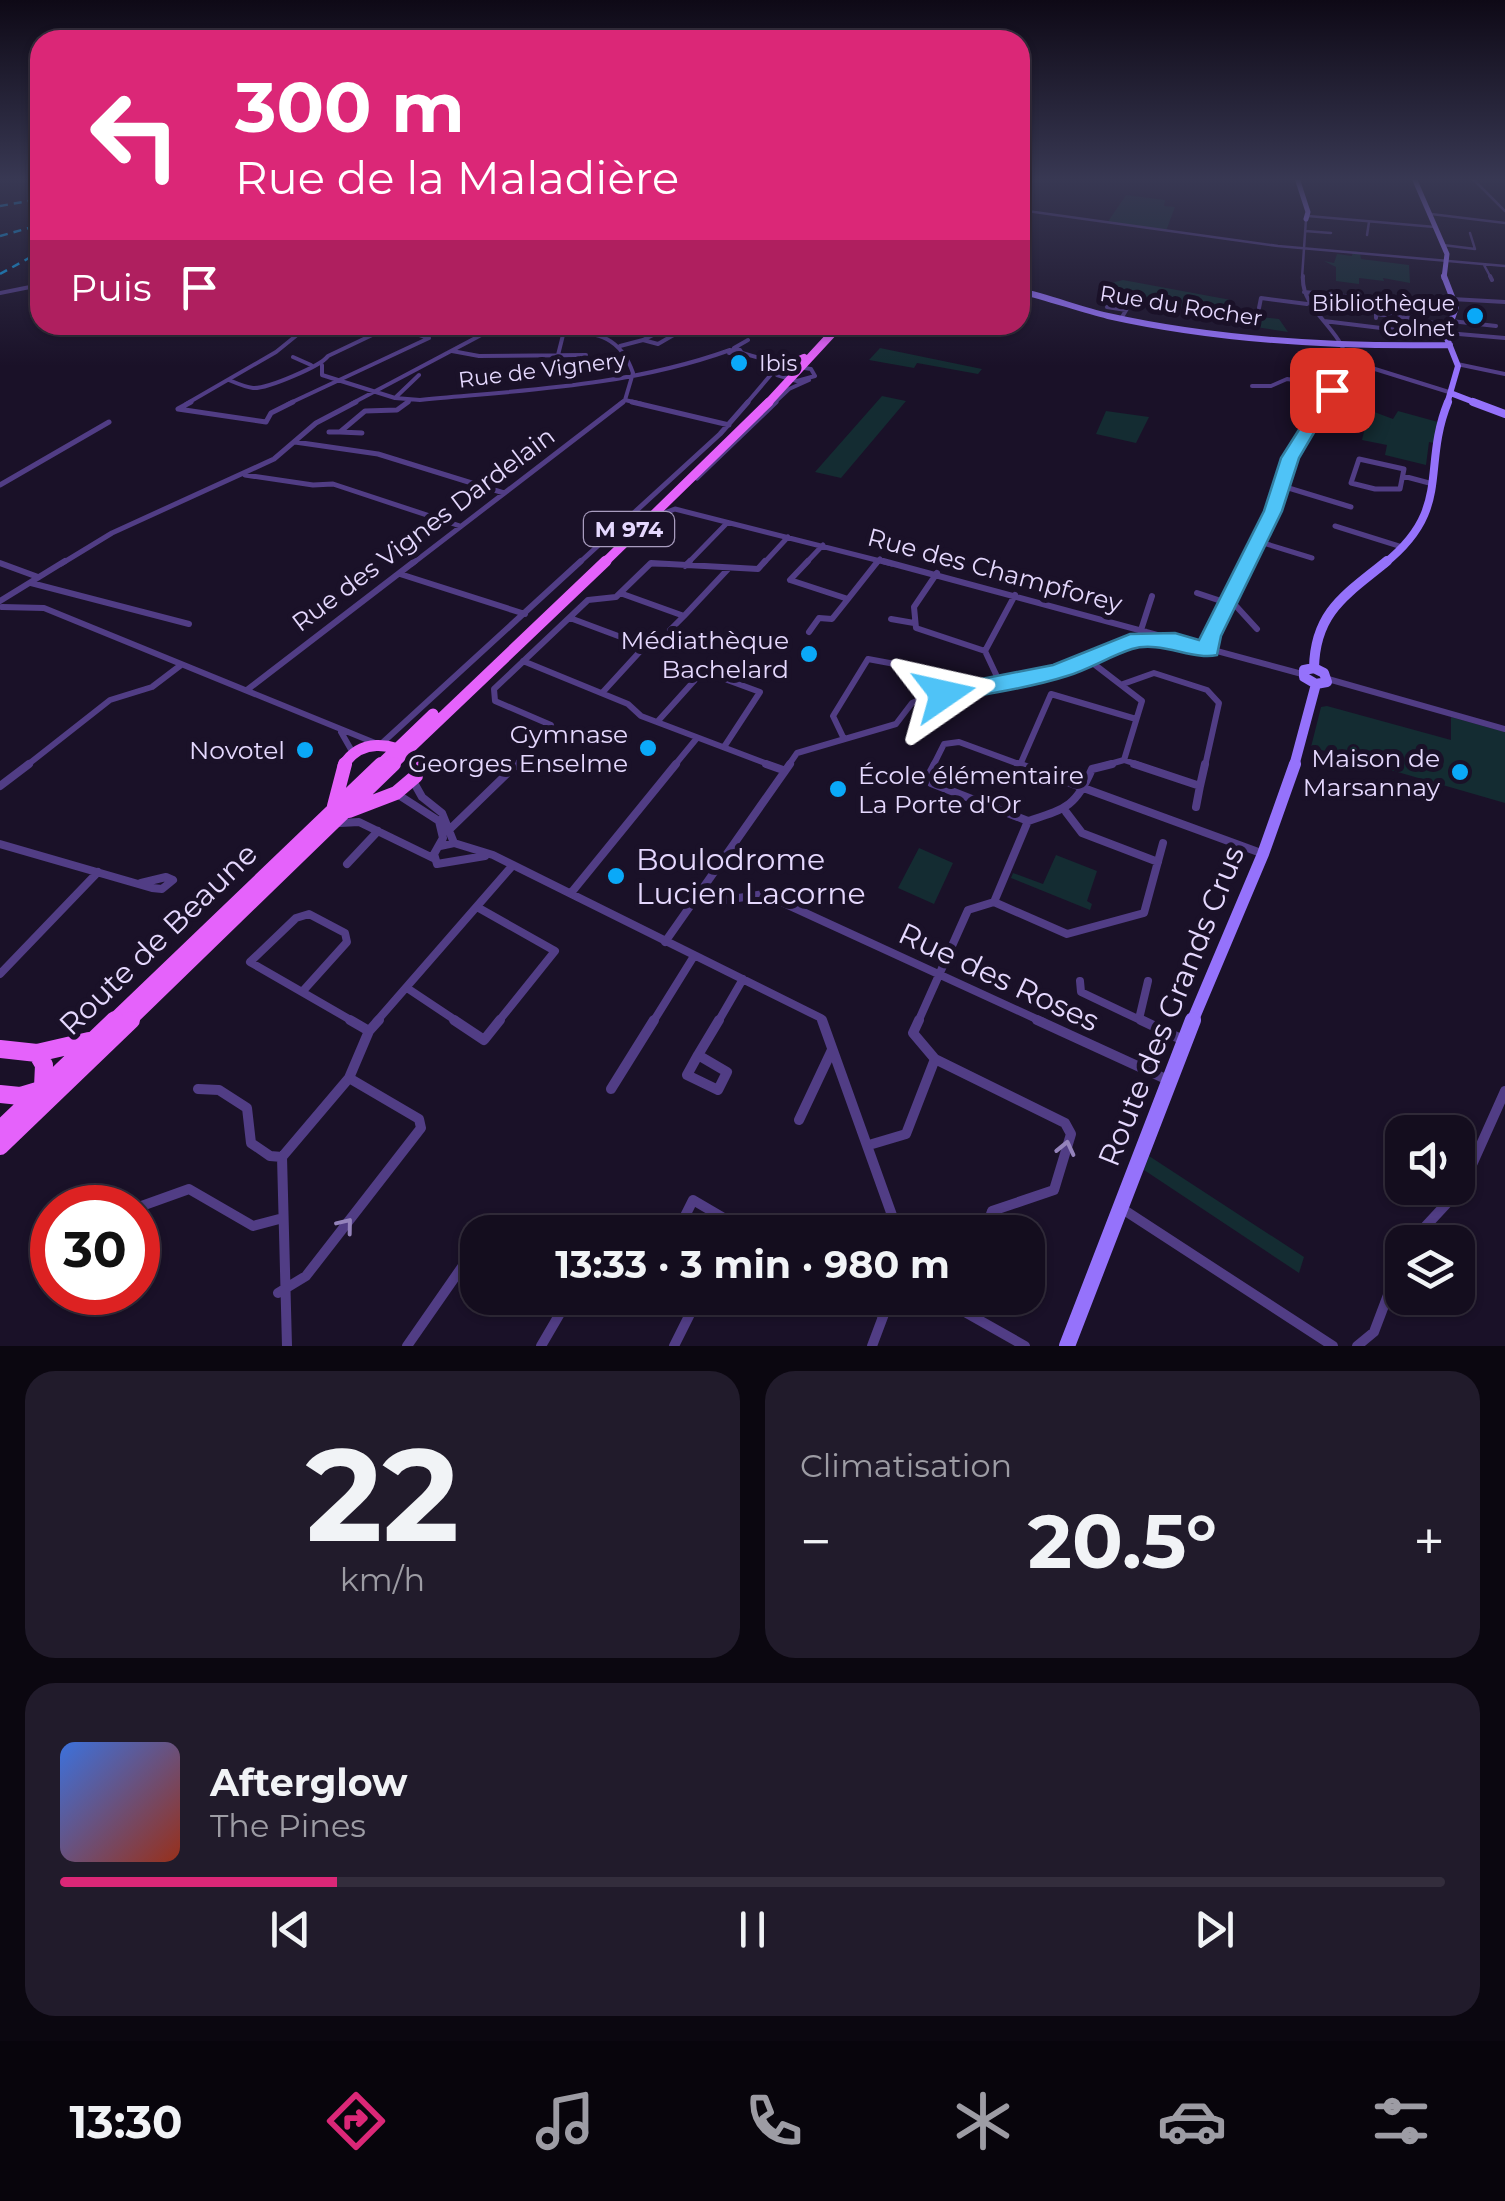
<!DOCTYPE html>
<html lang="fr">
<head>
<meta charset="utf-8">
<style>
  body { margin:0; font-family:Montserrat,sans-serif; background:#211b2b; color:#f1f3f6; height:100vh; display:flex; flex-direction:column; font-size:38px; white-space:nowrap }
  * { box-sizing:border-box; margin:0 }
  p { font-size:32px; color:#9d9ca4 }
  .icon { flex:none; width:55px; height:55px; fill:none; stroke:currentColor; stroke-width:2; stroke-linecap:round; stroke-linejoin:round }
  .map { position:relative; height:1346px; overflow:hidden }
  .panel { display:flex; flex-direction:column; gap:25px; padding:25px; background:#0b0710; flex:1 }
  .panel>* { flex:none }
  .guide { position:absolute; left:30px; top:30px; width:1000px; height:305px; border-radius:30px; box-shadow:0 2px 8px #0004,0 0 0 2px #332d3c; background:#db2777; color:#fff; overflow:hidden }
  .tools { position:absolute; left:1385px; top:1115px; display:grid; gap:20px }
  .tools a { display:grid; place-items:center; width:90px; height:90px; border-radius:20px; background:#140d1e; box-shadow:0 2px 8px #0004,0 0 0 2px #332d3c; font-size:50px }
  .speed { position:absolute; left:30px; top:1185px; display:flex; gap:20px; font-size:50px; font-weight:700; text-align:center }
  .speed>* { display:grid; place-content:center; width:130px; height:130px; border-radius:50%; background:#140d1e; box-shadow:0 2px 8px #0004,0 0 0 2px #332d3c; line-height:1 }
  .speed .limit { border:15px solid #d22; background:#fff; color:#111 }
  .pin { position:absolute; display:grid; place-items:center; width:85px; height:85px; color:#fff; margin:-42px; border-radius:20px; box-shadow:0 5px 15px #0006 }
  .me { position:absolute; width:110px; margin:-55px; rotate:79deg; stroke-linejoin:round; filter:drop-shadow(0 0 8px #0008) }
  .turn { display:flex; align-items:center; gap:35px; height:210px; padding:0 40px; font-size:45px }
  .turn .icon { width:130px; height:130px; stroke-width:2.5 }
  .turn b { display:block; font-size:70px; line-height:85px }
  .then { display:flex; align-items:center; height:95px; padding:0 40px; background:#0003; gap:20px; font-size:38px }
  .big { font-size:75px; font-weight:700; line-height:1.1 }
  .panel .tile { flex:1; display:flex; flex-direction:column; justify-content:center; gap:15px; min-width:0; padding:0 35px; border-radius:30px; background:#211b2b }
  .panel .dial { align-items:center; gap:0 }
  .dial b { font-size:130px; line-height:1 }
  .song { display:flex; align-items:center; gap:30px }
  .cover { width:120px; height:120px; border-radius:15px; background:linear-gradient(135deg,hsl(220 70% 55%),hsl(10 70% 35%)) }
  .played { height:10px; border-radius:5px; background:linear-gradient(90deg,#db2777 20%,#332d3c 20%) }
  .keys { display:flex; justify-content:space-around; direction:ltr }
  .heat { display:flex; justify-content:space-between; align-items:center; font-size:55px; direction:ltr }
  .panel .tiles { flex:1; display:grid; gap:25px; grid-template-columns:1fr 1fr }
  .tile:last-child { grid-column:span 2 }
  .trip { position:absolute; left:460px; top:1215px; width:585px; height:100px; border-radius:30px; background:#140d1e; box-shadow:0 2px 8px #0004,0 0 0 2px #332d3c; font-weight:700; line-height:100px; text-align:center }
  .menu { display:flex; height:160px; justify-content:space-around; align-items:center; background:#08050c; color:#9d9ca4 }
  .menu .icon { width:70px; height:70px }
  .menu .active { color:#db2777 }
  .menu b { font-size:45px; color:#f1f3f6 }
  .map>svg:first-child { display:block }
  .green { fill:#142c32 }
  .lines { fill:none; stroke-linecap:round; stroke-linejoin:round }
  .street-far5 { stroke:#513d85; stroke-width:2.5 }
  .street-far4 { stroke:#513d85; stroke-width:4 }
  .street-far3 { stroke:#513d85; stroke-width:5 }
  .street-far2 { stroke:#513d85; stroke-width:6 }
  .street-far1 { stroke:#513d85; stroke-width:8 }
  .street { stroke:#513d85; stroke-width:10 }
  .secondary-far5 { stroke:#9572fb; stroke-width:5 }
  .secondary-far4 { stroke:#9572fb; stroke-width:6 }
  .secondary-far3 { stroke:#9572fb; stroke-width:8 }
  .secondary-far2 { stroke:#9572fb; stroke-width:10 }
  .secondary-far1 { stroke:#9572fb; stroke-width:12 }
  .secondary { stroke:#9572fb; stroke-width:16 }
  .primary-far4 { stroke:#e562fb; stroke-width:8 }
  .primary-far3 { stroke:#e562fb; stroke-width:9 }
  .primary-far2 { stroke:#e562fb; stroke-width:11 }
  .primary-far1 { stroke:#e562fb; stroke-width:14 }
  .primary { stroke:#e562fb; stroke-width:18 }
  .rail { stroke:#0aa9f8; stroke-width:2.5; stroke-dasharray:8 6; stroke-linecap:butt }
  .oneway { stroke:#9483bb }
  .route { fill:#4fc3f7; stroke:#337fa1; stroke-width:2.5 }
  .poi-dot { fill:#0aa9f8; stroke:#1a1128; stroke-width:4 }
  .labels { text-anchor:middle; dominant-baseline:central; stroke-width:10; stroke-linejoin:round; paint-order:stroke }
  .far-poi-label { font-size:22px; fill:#e5d8fe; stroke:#1a1128; text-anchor:end }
  .far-street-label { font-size:22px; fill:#e5d8fe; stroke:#1a1128 }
  .shield { fill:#1a1128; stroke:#a89cbe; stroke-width:2.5 }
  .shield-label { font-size:22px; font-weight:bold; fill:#e5d8fe }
  .street-label { font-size:25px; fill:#e5d8fe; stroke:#1a1128 }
  .poi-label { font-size:25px; fill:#e5d8fe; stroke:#1a1128; text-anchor:end }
  .near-poi-label { font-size:30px; fill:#e5d8fe; stroke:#1a1128; text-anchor:start }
  .near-street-label { font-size:30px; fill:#e5d8fe; stroke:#1a1128 }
</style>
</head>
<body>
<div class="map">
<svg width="1505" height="1346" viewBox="0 0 1505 1346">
  <rect width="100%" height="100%" fill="#1a1128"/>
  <!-- green -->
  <path class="green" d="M1126,195L1165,200L1164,206L1175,207L1166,231L1107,223Z
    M1353,251L1360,252L1361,259L1409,265L1410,283L1383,278L1384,281L1359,278V284L1336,281V267L1324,261L1334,263L1337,254L1352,256Z
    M1123,280L1231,300L1232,314L1279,319L1288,332L1199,318L1198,310L1190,308L1103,294L1107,284Z
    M880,348L982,369L978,374L917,363L914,368L869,360Z
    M882,396L906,401L841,478L815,472Z
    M1369,410L1393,419L1398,411L1438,422L1434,443L1429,442L1426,465L1385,455L1387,445L1362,440Z
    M1106,411L1149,417L1136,443L1096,434Z
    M1327,706L1451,740V717L1505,732V803L1311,747L1321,707Z
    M919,848L953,863L934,904L898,888Z
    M1056,855L1097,871L1087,901L1092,904L1090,910L1011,878L1013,873L1043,884Z
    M1149,1156L1304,1257L1299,1273L1144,1170Z"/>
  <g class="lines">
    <!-- street-far5 -->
    <path class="street-far5" d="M1472,178L1505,211
      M1020,210L1278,246L1505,266
      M1431,214L1505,223
      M1308,216L1435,227
      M1305,231L1331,233
      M1367,235L1369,222
      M1443,245L1475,249L1470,233
      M1484,265L1491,278
      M1302,278L1306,219"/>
    <!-- street-far4 -->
    <path class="street-far4" d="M1303,276C1300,314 1355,336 1344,369C1341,381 1329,393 1323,404
      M1490,276L1492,280
      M1304,292L1456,307
      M0,293L40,285
      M1452,299L1505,302
      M1394,302L1408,318L1449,326
      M1107,307L1126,310
      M1259,308L1261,298L1307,304
      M1122,317L1131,302
      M1376,318V314L1406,318
      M1324,321L1446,336
      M1451,321L1496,326
      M566,325L564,331C599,332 621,338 633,373L625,400
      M663,330L677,333L658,344L643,340Z
      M516,333L564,331L558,355
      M1447,333L1505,338
      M620,346L643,340
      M734,348L748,340
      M734,349L740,350L742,353H729Z
      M452,351L479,356L586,355
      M742,353L784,365
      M293,357L311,365
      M1346,360L1452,393
      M1457,364L1505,374
      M322,365V375L395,398L420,400C525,390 630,386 730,350
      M785,365L811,369L815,376L797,381L777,375L775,370Z
      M229,380C236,383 245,387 253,388C267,389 321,366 328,356L389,327
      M1252,386H1271L1287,379L1335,386
      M396,397L419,375
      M625,400L642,404
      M186,404L276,352L297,335L359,325
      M288,404L429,338L387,325
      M351,404L500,325
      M405,404L409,401
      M620,404L625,400
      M746,404L774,371
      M773,404L789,389L809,380"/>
    <!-- street-far3 -->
    <path class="street-far3" d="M191,402L178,409L266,422L271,413L293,402
      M632,402L729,425
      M329,432H340
      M362,433L340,432L365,411L397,410L408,402
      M295,442L378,454L504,493
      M1359,459L1404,469L1400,489H1375L1351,483Z
      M245,475L313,485L333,484L460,526
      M1403,476L1433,484
      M697,478L776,402
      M0,485L109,422
      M1282,486L1351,507
      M657,516L675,509L892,564
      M1335,526L1402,547
      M1260,542L1312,558
      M61,564L112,533L274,459L316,423L356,402
      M412,564L623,402
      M578,564L720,434L748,402
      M650,564H665
      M687,564L727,523
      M763,564L788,537
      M805,564L823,545
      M876,564L880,559
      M1249,564L1290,458L1324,402"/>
    <!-- street-far2 -->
    <path class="street-far2" d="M808,561L790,580L848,599L878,561
      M883,561L1302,674
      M0,563L38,577
      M685,566L690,561
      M937,573L914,607L916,628L985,651L1000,683
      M400,574L525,614
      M31,583L189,624
      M620,593L684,616L729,568
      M1197,593L1236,606L1257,629
      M0,601L65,561
      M2,607L44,608L380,745L581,561
      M570,618L645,646L602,693
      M891,619L914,623
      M670,630L684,616
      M1141,630L1152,596
      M809,632L819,618L832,619L848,599
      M1136,640H1164
      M1209,650L1210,636L1250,561
      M985,651L1015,595
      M523,661L628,704L641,716L773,766
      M1090,661L1142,701L1124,760L1103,766
      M1034,674L1059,669
      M1328,679L1505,729
      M1123,684L1154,673L1207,690L1219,703L1205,766
      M247,690L415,561
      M658,721L703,671L760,692L724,747
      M341,732L353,753
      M844,739L833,716L868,659L911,667L943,694
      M1124,760L1142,766
      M1020,765L1051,694L1136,719
      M26,766L110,700L152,687L181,665
      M515,766L552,730L551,725L495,701L494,689L588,600L616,597L651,563L758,569L765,561
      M674,766L697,738
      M788,766L797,753L896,724L912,703L924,698L1055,672L1094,660L1146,632
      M933,766L944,744L959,742L1024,766"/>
    <!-- street-far1 -->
    <path class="street-far1" d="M766,764L783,770
      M935,764L928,777L931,783L1028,821
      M1018,764L1261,853
      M1134,764L1200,786L1205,764
      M413,781L422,797L442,813L454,843
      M0,786L29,764
      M397,794L439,821L443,838L434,854L437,864L485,856
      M1196,807L1200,786
      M1066,812L1082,833L1158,862
      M340,823L359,822L433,858
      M449,830L517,764
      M0,844L152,888L162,889L173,880L166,877L141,883
      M440,846L454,843L493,855L821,1018L823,1022
      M347,864L378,831
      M571,893L676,764
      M696,899L713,902L764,894L1043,1022
      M994,902L1067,934L1144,913L1163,843
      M477,907L555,951L498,1022
      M309,914L345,933L347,942L302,992L250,962L296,918Z
      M665,942L790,764
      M0,974L98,872
      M1080,981L1081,992L1138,1019
      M407,988L458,1022
      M302,992L354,1022
      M376,1022L513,865
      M653,1022L694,956
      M718,1022L743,979
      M918,1022L968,910L994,902L1028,821C1065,809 1076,807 1092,769L1112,764
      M1146,1022L1139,1019L1148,981"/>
    <!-- street -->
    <path class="street" d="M350,1020L369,1031
      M454,1020L484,1040L500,1020
      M822,1020L898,1232
      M1037,1020L1168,1080
      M1141,1020L1183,1040
      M698,1055L727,1072L718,1090L687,1075Z
      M698,1055L719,1020
      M935,1059L1065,1123L1071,1134L1054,1190L992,1211L985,1232
      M198,1089L219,1090L247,1108L251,1143L270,1156L282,1157
      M611,1089L654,1020
      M799,1120L832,1050
      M869,1145L906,1134L935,1059L913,1033L919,1020
      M136,1208L189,1189L253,1226L283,1218
      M1121,1208L1333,1346
      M686,1232L679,1228L693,1200L734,1224
      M730,1232L734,1224L748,1232
      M1411,1242L1462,1187L1505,1091
      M278,1293L306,1276L421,1128L419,1119L349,1078
      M854,1298L883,1315
      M940,1298L1025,1346
      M959,1308L963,1298
      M287,1346L282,1157L349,1078L369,1031L379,1020
      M407,1346L478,1244
      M541,1346L569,1298
      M674,1346L698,1298
      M872,1346L890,1298
      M1357,1346L1374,1332L1402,1258"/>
    <!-- secondary-far5 -->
    <path class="secondary-far5" d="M1297,178L1308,212L1306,219
      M1414,178L1447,254L1444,278"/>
    <!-- secondary-far4 -->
    <path class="secondary-far4" d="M1444,276L1456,307L1446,336L1458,366L1447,404
      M1020,291C1050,298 1079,309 1108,316C1220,341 1336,347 1450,345
      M1453,394L1479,404"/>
    <!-- secondary-far3 -->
    <path class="secondary-far3" d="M1473,402L1505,414
      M1384,564C1453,509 1421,469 1448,402"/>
    <!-- secondary-far2 -->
    <path class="secondary-far2" d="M1314,668C1315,611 1347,594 1387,561
      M1314,668L1324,673L1327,682L1316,684L1304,677V670Z
      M1294,766L1316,684"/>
    <!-- secondary-far1 -->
    <path class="secondary-far1" d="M1192,1022L1263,854L1295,764"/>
    <!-- secondary -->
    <path class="secondary" d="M1067,1346L1193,1020"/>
    <!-- primary-far4 -->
    <path class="primary-far4" d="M788,365L804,358
      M767,404L840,325"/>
    <!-- primary-far3 -->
    <path class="primary-far3" d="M603,564L769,402"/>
    <!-- primary-far2 -->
    <path class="primary-far2" d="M343,766C360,738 391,742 416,758V766
      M379,766L433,714
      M391,766L606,561"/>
    <!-- primary-far1 -->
    <path class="primary-far1" d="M334,806L345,764
      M349,811L396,793L416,776V764
      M112,1022L381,764
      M128,1022L394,764"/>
    <!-- primary -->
    <path class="primary" d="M0,1049L37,1053L89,1041
      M37,1053L44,1065L43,1087
      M0,1094L20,1096L40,1090
      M0,1130L115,1020
      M0,1146L131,1020"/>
    <!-- rail -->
    <path class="rail" d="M0,206L40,199
      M0,236L40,225
      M0,274L40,252"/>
  </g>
  <!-- one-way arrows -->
  <defs><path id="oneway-chevron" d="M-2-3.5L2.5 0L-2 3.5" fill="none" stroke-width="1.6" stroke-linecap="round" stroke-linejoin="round" transform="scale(2.5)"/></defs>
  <g class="oneway">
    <use href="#oneway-chevron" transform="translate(1066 1148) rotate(-77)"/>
    <use href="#oneway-chevron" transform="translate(346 1225) rotate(-51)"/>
  </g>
  <!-- sky -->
  <linearGradient id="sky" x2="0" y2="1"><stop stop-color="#0e0916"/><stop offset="0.49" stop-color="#383853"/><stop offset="1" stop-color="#383853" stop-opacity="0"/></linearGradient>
  <rect width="1505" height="366" fill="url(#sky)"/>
  <!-- route -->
  <path class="route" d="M1326,387L1339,390L1299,458L1282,511L1221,636L1217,655C1194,661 1160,640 1132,649C1110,656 1090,669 1067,676C1027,689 984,694 944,702L935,700L932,694L935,688L1053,665L1130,634L1175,633L1199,640L1264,511L1281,458Z"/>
  <!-- markers -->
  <g class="poi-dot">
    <circle cx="1475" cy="316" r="10"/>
    <circle cx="739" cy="363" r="10"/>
    <circle cx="809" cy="654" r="10"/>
    <circle cx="648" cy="748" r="10"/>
    <circle cx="305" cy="750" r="10"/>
    <circle cx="1460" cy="772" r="10"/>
    <circle cx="838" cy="789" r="10"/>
    <circle cx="616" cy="876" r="10"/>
  </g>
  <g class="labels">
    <!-- far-poi labels -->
    <g class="far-poi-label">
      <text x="1455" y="303">Bibliothèque<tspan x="1455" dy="25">Colnet</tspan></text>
      <text x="759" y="363" text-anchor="start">Ibis</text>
    </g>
    <!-- far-street labels -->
    <g class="far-street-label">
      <text transform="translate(1181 306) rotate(9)">Rue du Rocher</text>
      <text transform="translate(542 370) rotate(-7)">Rue de Vignery</text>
    </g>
    <!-- shield labels -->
    <rect class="shield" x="584" y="512" width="90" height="34" rx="8"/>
    <g class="shield-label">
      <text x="629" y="529">M 974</text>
    </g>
    <!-- street labels -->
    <g class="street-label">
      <text transform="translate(423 529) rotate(-37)">Rue des Vignes Dardelain</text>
      <text transform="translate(995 570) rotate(15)">Rue des Champforey</text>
    </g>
    <!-- poi labels -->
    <g class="poi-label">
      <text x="789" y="640">Médiathèque<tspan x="789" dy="29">Bachelard</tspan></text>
      <text x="628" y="734">Gymnase<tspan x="628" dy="29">Georges Enselme</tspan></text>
      <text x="285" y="750">Novotel</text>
      <text x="1440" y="758">Maison de<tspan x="1440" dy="29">Marsannay</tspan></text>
      <text x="858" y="775" text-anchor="start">École élémentaire<tspan x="858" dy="29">La Porte d'Or</tspan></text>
    </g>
    <!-- near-poi labels -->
    <g class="near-poi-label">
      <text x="636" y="859">Boulodrome<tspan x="636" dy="34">Lucien Lacorne</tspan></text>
    </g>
    <!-- near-street labels -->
    <g class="near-street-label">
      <text transform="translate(158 939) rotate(-44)">Route de Beaune</text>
      <text transform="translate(999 977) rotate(25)">Rue des Roses</text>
      <text transform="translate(1171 1006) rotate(-68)">Route des Grands Crus</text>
    </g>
  </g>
</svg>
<div class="tools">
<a><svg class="icon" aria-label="sound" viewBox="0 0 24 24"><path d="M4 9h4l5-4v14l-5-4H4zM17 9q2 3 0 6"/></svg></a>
<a><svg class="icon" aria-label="layers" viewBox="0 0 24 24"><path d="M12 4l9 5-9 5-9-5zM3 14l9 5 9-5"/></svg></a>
</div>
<div class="speed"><div class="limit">30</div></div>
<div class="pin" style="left:1332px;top:390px;background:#d93025"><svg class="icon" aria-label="arrive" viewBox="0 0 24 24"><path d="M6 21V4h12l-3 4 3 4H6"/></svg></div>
<svg class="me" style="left:944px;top:694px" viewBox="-20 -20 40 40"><path d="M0-17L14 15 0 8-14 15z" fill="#4fc3f7" stroke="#fff" stroke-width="4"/></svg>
<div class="trip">13:33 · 3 min · 980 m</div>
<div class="guide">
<div class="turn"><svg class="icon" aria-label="left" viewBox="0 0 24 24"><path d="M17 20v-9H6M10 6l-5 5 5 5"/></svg><div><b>300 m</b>Rue de la Maladière</div></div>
<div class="then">Puis<svg class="icon" aria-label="arrive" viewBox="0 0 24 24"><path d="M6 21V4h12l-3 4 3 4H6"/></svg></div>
</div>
</div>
<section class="panel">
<div class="tiles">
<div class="tile dial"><b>22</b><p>km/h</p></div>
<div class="tile"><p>Climatisation</p>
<div class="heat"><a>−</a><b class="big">20.5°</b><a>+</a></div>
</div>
<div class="tile">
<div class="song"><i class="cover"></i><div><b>Afterglow</b><p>The Pines</p></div></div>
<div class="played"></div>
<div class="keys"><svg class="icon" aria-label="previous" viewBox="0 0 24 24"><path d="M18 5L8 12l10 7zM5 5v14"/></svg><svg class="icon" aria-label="pause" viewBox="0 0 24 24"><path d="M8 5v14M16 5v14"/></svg><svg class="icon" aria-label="next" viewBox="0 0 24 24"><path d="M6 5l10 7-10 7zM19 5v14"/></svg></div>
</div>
</div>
</section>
<nav class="menu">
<b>13:30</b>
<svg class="icon active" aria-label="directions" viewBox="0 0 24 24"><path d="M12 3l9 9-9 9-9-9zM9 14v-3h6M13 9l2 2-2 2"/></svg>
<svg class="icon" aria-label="music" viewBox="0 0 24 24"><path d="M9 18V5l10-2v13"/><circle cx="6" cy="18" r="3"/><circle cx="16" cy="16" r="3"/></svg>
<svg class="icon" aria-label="phone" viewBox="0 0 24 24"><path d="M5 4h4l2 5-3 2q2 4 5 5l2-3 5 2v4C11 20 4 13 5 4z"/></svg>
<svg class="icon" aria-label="climate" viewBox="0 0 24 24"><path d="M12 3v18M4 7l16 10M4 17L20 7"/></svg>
<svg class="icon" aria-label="car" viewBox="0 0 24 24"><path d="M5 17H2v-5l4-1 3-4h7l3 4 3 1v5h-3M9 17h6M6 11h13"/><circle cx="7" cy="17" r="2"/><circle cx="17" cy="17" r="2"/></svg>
<svg class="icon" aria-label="filters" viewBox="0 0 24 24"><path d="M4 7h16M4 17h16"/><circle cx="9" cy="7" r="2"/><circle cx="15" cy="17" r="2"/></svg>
</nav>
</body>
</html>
